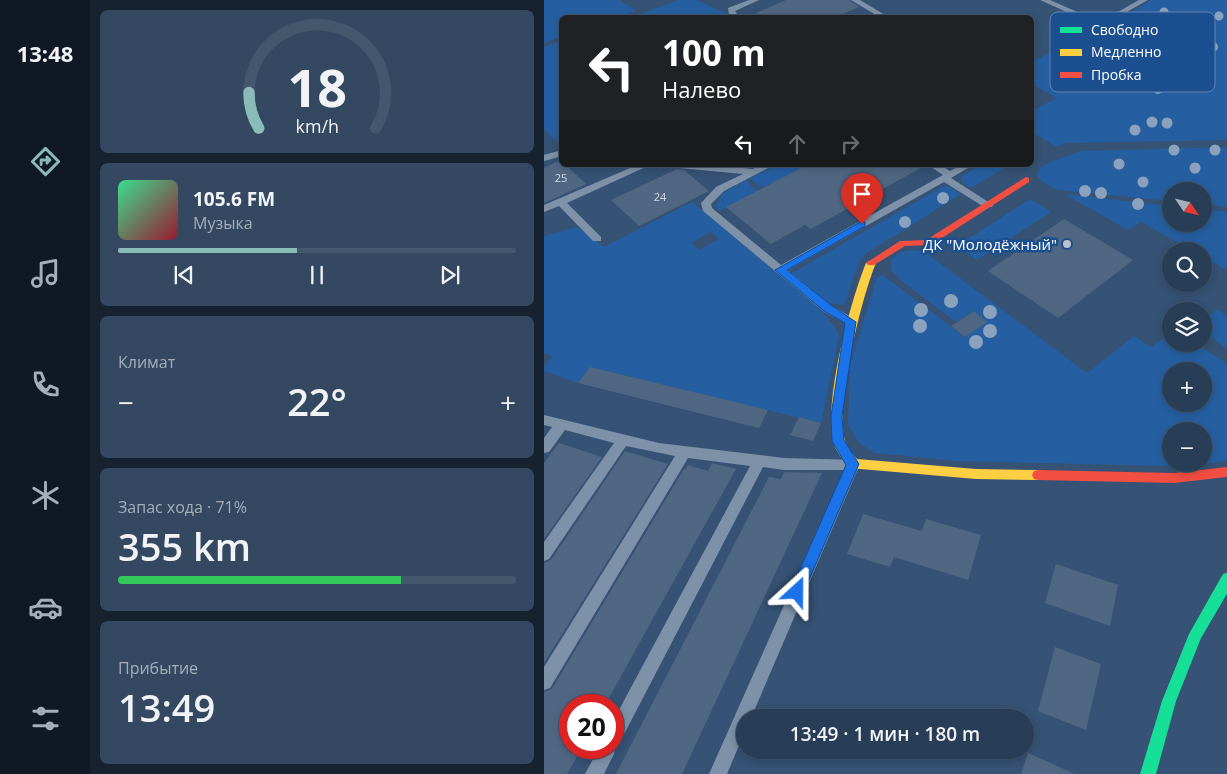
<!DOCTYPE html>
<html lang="ru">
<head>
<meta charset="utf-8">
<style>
  body { margin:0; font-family:"Open Sans",sans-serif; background:#344961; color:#f1f3f6; height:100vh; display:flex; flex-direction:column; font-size:19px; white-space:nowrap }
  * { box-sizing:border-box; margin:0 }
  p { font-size:16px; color:#a5aeba }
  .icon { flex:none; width:28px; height:28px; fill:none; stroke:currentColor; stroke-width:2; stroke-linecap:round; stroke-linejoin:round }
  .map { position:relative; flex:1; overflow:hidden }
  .details { display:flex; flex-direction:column; gap:10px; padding:10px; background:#162230; width:454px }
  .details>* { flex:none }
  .top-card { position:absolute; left:15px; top:15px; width:475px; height:152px; border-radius:8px; box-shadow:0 2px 8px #0003,0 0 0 1px #44576d; background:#202124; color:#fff; overflow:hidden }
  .needle { width:32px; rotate:125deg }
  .tools { position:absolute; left:618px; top:182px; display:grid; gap:10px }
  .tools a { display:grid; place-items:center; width:50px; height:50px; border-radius:50%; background:#283e57; box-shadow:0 2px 8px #0003,0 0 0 1px #44576d; font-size:25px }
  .speed { position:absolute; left:15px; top:694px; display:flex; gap:10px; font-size:25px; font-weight:700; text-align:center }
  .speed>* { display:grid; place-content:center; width:65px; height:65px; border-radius:50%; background:#283e57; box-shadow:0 2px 8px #0003,0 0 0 1px #44576d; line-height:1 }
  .speed .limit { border:8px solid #d22; background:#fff; color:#111 }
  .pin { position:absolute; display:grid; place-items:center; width:42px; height:42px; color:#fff; margin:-51px -21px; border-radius:50% 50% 50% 0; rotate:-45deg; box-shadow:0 0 5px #0007 }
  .pin .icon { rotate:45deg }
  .me { position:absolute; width:55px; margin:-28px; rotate:24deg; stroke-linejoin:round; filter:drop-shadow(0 0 4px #0008) }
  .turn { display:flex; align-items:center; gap:18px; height:105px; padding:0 20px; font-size:22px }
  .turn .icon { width:65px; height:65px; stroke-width:2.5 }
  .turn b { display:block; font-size:35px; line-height:42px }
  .lanes { display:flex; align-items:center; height:48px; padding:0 20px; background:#0003; justify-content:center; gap:25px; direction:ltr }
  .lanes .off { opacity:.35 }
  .big { font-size:38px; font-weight:600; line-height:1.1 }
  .details .widget { flex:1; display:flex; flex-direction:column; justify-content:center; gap:8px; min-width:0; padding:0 18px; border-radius:8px; background:#344961 }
  .details .dial { align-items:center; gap:0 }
  .dial svg { height:130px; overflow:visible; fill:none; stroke:#44576d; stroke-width:7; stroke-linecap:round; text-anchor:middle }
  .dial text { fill:#f1f3f6; stroke:none }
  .song { display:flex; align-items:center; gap:15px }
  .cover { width:60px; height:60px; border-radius:8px; background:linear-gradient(135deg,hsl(150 70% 55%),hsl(350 70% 35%)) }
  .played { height:5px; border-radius:2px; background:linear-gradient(90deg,#8bbbb9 45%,#44576d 45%) }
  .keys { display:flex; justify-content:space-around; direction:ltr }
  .heat { display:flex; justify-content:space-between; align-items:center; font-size:28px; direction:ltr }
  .charge { height:8px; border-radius:4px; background:linear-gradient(90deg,#34c759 71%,#44576d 0) }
  .trip { position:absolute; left:192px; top:709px; width:298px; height:50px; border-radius:25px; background:#283e57; box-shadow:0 2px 8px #0003,0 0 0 1px #44576d; font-weight:600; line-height:50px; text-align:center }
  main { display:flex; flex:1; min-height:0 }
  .dock { display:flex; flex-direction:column; width:90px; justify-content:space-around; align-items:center; background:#101923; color:#a5aeba }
  .dock .icon { width:35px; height:35px }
  .dock .current { color:#8bbbb9 }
  .dock b { font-size:22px; color:#f1f3f6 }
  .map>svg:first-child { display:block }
  .green { fill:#265fa1; fill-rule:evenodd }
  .building { fill:#506783 }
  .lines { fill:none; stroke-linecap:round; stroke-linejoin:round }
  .lane { fill:#7d92a8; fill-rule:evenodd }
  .fast { fill:#16e098; fill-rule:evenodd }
  .slow { fill:#ffcf43; fill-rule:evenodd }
  .jam { fill:#f24e42; fill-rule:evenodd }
  .tree { fill:#8aa2be }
  .route { fill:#1a73e8; stroke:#114b97 }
  .poi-dot { fill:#b9c2ce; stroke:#1b4f8f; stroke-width:2 }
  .labels { text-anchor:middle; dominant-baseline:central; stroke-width:5; stroke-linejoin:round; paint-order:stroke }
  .far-number-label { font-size:11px; fill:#d3d9e0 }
  .poi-label { font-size:15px; fill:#fff; stroke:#1b4f8f; text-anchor:end }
  .key { fill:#1b4f8f; stroke:#5f84b1; stroke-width:1 }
  .key-label { font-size:14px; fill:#fff }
</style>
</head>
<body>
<main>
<nav class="dock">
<b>13:48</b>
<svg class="icon current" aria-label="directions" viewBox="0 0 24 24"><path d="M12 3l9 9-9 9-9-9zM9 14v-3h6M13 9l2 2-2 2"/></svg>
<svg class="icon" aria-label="music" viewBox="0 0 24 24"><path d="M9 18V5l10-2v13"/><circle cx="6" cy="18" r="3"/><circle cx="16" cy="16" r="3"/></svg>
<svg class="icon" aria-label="phone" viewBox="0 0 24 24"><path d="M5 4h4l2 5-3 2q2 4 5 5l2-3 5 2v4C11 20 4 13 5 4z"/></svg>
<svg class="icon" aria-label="climate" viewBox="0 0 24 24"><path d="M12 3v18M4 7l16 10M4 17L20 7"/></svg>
<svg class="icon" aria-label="car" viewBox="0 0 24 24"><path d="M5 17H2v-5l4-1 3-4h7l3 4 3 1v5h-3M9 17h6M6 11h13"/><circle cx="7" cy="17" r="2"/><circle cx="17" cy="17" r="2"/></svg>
<svg class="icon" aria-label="filters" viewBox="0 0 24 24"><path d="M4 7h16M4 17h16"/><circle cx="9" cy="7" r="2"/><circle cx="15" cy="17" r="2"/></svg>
</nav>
<section class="details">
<div class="widget dial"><svg viewBox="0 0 100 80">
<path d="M14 69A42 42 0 1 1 86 69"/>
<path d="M14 69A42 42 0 0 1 8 47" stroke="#8bbbb9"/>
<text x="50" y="56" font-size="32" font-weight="700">18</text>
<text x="50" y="72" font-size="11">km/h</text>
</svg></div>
<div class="widget">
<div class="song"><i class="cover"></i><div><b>105.6 FM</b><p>Музыка</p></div></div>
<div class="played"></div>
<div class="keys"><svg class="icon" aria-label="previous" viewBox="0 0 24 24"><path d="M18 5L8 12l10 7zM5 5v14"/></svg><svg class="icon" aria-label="pause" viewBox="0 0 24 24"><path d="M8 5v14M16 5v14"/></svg><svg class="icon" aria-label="next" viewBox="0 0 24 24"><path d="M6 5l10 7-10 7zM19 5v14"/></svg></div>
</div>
<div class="widget"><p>Климат</p>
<div class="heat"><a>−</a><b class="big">22°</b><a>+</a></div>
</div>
<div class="widget"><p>Запас хода · 71%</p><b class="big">355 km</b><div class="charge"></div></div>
<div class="widget"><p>Прибытие</p><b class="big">13:49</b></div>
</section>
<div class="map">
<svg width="684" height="774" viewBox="0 0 684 774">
  <rect width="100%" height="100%" fill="#365274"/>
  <!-- green -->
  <path class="green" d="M0,0H76L92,11L73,17L18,18L17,37L0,43Z
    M135,0H152L191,17L85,18Z
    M607,0H683V140L521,143L513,147L493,135L488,137V111L512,98L488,84V62L551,28L572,36L584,29L577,25L575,20Z
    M17,41H18L17,146L0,129V47Z
    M683,147V207L659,205V191H626V201L513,190L497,181L493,175L496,168L506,162L538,151Z
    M233,165H263L221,187L215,186L206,178Z
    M437,165H465L427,188L417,181L418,176Z
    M202,180L213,191L175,211L172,205L179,193Z
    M403,186L417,194L320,255L314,264L301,305L285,303L248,273L398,187Z
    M521,194L626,206V224H659V209L683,212V267L681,269L659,257V251H649L597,222L584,230Z
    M486,199L507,212L433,260L413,246Z
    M148,202L278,311L292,329L295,337L277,423L46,367L34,383L0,371V367L9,356L0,353V236L33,227L60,247ZM167,232L175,239L155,250L147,243Z
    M368,250L381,252L543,373L590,336L607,347L626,333V344H652L683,363V461L659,464V431H626V464H657L623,466L414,461L330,453L315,443L304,425L306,366L333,276H340L421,337L443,322L430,311L412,322L359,282L347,270V259L357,252ZM626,371H659V404H626Z
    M673,309L683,315V349L659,331V321Z"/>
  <!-- building -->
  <path class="building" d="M242,0H305L315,7L290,18H201Z
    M17,160L18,165H22L42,184L0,203V168Z
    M263,165H382L267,229L261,225L227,244L182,207Z
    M133,169L140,170L165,191L95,226L67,200Z
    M520,219L589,260L514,318L444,271Z
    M430,311L443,322L421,337L407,326Z
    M46,367L224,410L215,428L34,383Z
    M255,417L277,423L269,441L246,435Z
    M15,443L58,457L0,539V463Z
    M81,451L124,464L0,663V563L7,560Z
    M168,463L192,469L61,705H26V748H38L23,774H0V692L8,689L140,469H142L144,465L164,471Z
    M240,472L278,473L138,774H72L225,477L237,479Z
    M319,514L378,531L382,519L437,535L424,580L350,557L346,567L303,554Z
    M512,564L574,585L566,626L501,603Z
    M511,647L557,664L542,730L494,711Z
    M484,753L531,774H477Z"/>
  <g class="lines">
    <!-- lane -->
    <path class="lane" d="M205,0H215L191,11L196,18L185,16L184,8Z
      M307,0H316L346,18H337Z
      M496,0H506L556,22L595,0H604L556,27Z
      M18,150V156L0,161V155Z
      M93,165H106L23,203L57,237V241H49L15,206L0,212V205Z
      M130,165H166L209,169L217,165H230L180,191L167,204L168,208L237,265L399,175L384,165H396L406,171L417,165H429L407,178L449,205L448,207H440L400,182L244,270L288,306L311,319L313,322L307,326L280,312L159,211L157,203L172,187L199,174L135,168Z
      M0,415L115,443L240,458L314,460L316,464L207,718H201V731L183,774H165L300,470H240L219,467L75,744L72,745L70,754L60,774H41L55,748H69V721L206,466L144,458L6,688L0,690V667L131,456L82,446L5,559L0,561V542L70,443L21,430L5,452L0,453V438L8,427L0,425Z"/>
    <!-- fast -->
    <path class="fast" d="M684,572V592L657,638L632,701L612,774H596L618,701L645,634L679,574Z"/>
    <!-- slow -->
    <path class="slow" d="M327,260L332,263C318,296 289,411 302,443C304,449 309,454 313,459L432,469L494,470L498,471L500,475L498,479L494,480L432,479L305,468C299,459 291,451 289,441C280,400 306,302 322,263Z"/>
    <!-- jam -->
    <path class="jam" d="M482,177L485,178V182L387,245L361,246L330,265H324L322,263L356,241L382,240Z
      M684,467V477L630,483L494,480L490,479L488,475L490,471L494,470L630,473Z"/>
  </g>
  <!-- trees -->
  <g class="tree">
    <circle cx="620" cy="12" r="4.5"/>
    <circle cx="675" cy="16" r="4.5"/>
    <circle cx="669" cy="47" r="5"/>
    <circle cx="614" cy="89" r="5"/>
    <circle cx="608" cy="122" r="5.5"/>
    <circle cx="623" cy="123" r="5.5"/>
    <circle cx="591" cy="130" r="5.5"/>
    <circle cx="630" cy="150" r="5.5"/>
    <circle cx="671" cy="150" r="5.5"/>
    <circle cx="575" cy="164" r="5.5"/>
    <circle cx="651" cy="168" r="5.5"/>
    <circle cx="599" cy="182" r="5.5"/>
    <circle cx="541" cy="191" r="6"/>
    <circle cx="557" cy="193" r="6"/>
    <circle cx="399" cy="198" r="6"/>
    <circle cx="594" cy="204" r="6"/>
    <circle cx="361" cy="222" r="6"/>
    <circle cx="407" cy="301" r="7"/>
    <circle cx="377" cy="310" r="7"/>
    <circle cx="446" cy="312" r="7"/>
    <circle cx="376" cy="326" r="7"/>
    <circle cx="446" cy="331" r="7"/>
    <circle cx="432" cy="342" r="7"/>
  </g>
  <!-- route -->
  <path class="route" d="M318,221L321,222V226L243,270L288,306L312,322L298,416L300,440L315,464L258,596L253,598L248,596L246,592L302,465L288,441L287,416L301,323L280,311L231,270Z"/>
  <!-- markers -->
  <circle class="poi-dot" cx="523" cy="244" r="5"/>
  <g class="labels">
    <!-- far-number labels -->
    <g class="far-number-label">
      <text x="17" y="177">25</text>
      <text x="116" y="196">24</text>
    </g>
    <!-- poi labels -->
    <g class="poi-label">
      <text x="513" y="244">ДК "Молодёжный"</text>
    </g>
  </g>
  <!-- legend -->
  <rect x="506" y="12" width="165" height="80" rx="8" class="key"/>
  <rect x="516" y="27" width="22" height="6" fill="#16e098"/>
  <rect x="516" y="49" width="22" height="7" fill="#ffcf43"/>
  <rect x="516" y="72" width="22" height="6" fill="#f24e42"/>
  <g class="key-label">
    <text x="547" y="35">Свободно</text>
    <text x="547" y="57">Медленно</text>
    <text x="547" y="80">Пробка</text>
  </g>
</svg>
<div class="tools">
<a><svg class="needle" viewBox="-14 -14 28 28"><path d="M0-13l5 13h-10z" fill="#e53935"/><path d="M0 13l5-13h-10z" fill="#a5aeba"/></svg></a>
<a><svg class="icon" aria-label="search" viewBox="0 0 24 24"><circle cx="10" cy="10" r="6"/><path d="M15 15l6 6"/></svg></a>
<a><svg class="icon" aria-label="layers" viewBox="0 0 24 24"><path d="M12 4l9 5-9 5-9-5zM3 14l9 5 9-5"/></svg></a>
<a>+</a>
<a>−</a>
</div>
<div class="speed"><div class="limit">20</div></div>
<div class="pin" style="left:318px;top:224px;background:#d93025"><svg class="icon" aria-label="arrive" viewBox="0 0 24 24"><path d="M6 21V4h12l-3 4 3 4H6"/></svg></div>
<svg class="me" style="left:253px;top:592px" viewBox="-20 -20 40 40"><path d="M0-17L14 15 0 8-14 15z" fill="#1a73e8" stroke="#fff" stroke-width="4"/></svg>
<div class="trip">13:49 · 1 мин · 180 m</div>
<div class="top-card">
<div class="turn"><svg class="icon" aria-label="left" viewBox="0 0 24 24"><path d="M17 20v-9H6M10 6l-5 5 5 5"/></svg><div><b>100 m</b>Налево</div></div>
<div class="lanes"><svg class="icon" aria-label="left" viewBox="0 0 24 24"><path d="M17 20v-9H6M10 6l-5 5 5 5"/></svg><svg class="icon off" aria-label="ahead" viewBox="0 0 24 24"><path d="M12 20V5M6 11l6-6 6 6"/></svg><svg class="icon off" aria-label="right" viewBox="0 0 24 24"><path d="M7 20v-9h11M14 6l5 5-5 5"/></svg></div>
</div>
</div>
</main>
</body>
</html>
